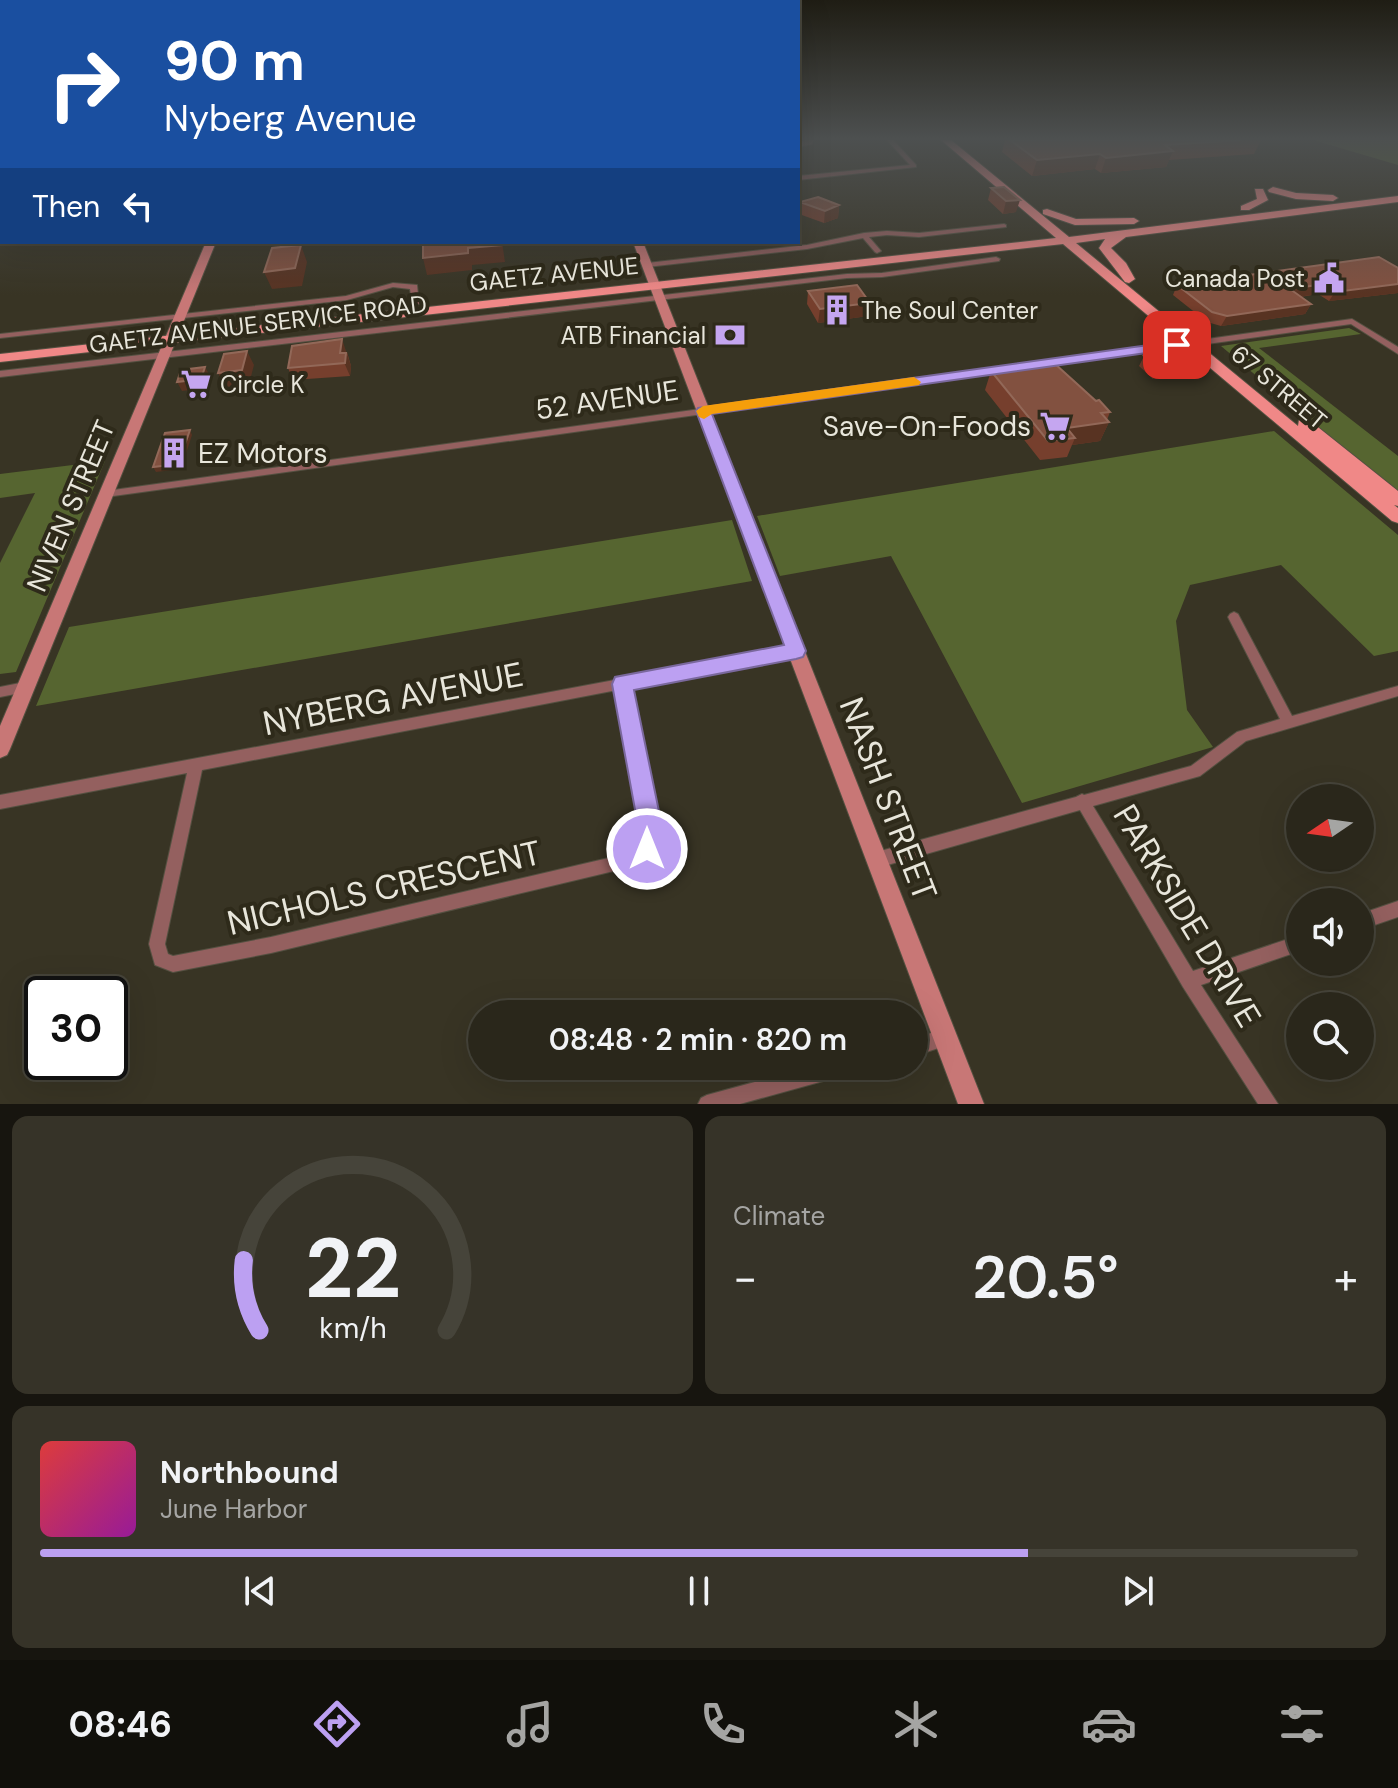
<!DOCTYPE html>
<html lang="en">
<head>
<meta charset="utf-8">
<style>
  body { margin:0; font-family:"DM Sans",sans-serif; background:#363328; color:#f1f3f6; height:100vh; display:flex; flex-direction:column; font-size:30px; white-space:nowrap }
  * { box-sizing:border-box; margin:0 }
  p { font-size:26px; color:#a5a5a3 }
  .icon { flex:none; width:44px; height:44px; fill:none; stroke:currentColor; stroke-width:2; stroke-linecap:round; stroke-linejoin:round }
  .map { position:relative; height:1104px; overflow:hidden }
  .panel { display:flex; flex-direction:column; gap:12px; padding:12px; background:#17150f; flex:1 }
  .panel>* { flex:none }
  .top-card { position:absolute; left:0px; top:0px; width:800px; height:244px; box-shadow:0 8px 32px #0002,0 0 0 2px #46443a; background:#1a4fa0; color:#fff; overflow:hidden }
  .needle { width:52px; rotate:257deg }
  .controls { position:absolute; left:1286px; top:784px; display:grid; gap:16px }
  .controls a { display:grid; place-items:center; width:88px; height:88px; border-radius:50%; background:#2a271b; box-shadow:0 8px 32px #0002,0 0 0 2px #46443a; font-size:40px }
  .speed { position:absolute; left:24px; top:976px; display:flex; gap:16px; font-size:40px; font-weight:700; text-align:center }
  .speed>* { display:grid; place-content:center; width:104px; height:104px; border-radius:50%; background:#2a271b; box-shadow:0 8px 32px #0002,0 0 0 2px #46443a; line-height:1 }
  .speed .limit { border:4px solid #111; border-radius:12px; background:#fff; color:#111 }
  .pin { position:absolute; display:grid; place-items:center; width:68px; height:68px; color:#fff; margin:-34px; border-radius:16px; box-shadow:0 4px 12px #0006 }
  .me { position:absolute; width:88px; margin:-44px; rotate:0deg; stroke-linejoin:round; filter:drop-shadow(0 0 6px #0008) }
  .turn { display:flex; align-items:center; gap:28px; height:168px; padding:0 32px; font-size:36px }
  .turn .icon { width:104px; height:104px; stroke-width:2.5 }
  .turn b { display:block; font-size:56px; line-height:68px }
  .then { display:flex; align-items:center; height:76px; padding:0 32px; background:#0003; gap:16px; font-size:30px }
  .big { font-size:60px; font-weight:600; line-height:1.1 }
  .panel .widget { flex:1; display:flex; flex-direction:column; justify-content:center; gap:12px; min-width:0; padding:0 28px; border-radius:16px; background:#363328 }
  .panel .dial { align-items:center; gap:0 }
  .dial svg { height:208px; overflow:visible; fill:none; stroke:#46443a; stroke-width:7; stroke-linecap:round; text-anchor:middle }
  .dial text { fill:#f1f3f6; stroke:none }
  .song { display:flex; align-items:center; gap:24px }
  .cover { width:96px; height:96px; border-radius:12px; background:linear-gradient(135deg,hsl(0 70% 55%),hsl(300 70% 35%)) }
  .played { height:8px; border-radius:4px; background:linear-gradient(90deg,#bca0f2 75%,#46443a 75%) }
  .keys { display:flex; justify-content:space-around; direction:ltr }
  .heat { display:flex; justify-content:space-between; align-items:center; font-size:44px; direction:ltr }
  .panel .tiles { flex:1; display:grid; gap:12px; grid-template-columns:1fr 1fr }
  .widget:last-child { grid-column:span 2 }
  .trip { position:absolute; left:468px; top:1000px; width:460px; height:80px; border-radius:40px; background:#2a271b; box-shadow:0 8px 32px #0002,0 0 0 2px #46443a; font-weight:600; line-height:80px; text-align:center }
  .tabs { display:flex; height:128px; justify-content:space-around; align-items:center; background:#11100b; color:#a5a5a3 }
  .tabs .icon { width:56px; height:56px }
  .tabs .active { color:#bca0f2 }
  .tabs b { font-size:36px; color:#f1f3f6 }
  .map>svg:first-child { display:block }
  .green { fill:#566530 }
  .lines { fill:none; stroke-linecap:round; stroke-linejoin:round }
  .street-casing { stroke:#545041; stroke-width:2 }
  .secondary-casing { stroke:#545041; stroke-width:2 }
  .primary-casing { stroke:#545041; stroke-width:2 }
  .street { fill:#94605f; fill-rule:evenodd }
  .secondary { fill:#c87776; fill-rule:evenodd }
  .primary { fill:#f08887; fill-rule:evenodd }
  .wall { fill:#763f2d }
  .shaded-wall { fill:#583322 }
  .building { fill:#825140; stroke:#926858; stroke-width:2 }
  .route { fill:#bca0f2; stroke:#7a689d; stroke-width:2 }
  .slow { fill:#f59e0b }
  .labels { text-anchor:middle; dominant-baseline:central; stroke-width:8; stroke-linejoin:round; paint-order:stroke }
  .far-street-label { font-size:24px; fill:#e8e6db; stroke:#2e2a1a }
  .far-poi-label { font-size:24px; fill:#e8e6db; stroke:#2e2a1a; text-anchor:end }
  .street-label { font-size:28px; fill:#e8e6db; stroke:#2e2a1a }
  .poi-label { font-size:28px; fill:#e8e6db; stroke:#2e2a1a; text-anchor:end }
  .near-street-label { font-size:34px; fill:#e8e6db; stroke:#2e2a1a }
</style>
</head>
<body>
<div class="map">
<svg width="1398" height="1104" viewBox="0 0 1398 1104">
  <rect width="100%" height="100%" fill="#383424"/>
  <!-- green -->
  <path class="green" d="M1313,140H1398V165Z
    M1349,328L1361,334L1259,348L1398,456V495L1221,346Z
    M1274,431L1398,535V651L1374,656L1281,565L1190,585L1176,621L1187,710L1213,747L1022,803L891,556L780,576L757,516Z
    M105,461L16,672L0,674V563L35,493L0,498V474Z
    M732,520L752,581L36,706L69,627Z"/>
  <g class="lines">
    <!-- street casing -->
    <g class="street-casing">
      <path id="street" d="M808,140H814L812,144L798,147V143Z
        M887,140H893L916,165V167L798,180V176L910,165Z
        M1004,224L1006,225V227L919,237L887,235L869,237L881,251L877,253L875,252L863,238L807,249L647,267L643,265L647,263L807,245L864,233L887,231L919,233Z
        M996,257L1000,259L999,261L882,277L847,278L0,377V371L847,274L882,273Z
        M393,283L417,285L419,304L412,302L410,289L393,287L347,300L0,338V334L346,296Z
        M1352,319L1398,347V354L1351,324L106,497L101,494L106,491Z
        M1234,612L1238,614L1292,716L1398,686V696L1246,741L1200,776L1093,806L1193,971L1300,935V951L1201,985L1278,1104H1258L1183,987L1080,810L877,868L872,865L869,860L872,855L877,852L1076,797L1082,794L1084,795L1191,766L1237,732L1280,719L1228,617L1230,614Z
        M796,646L800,647L802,651L800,655L796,656L629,688L657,833L652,854L639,865L271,953L173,972L155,965L149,944L187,773L0,809V795ZM617,690L643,833L640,845L630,853L271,937L173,956L168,954L165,944L202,770Z
        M25,682L30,683L31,687L30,691L0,697V687Z
        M1398,901V917L1360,930V914Z
        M945,1029L951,1032L954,1038L951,1044L914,1056V1038Z
        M813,1066H854L851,1072L845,1075L740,1104H698L701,1098L707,1095Z"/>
    </g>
    <!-- secondary casing -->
    <g class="secondary-casing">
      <path id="secondary" d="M0,192H2V198H0Z
        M0,236H2V242H0Z
        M206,242H216L10,749L7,755L0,758V726Z
        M633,242H643L984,1104H958Z"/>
    </g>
    <!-- primary casing -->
    <g class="primary-casing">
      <path id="primary" d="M941,140H951L1069,237L1398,196V202L1126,237L1111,248L1126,263L1135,279L1129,283L1125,282L1099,248L1105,239L1076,243L1298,426L1299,420H1309L1398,491V506L1394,505L1398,508V523L1392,521L1063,244L0,362V354L1056,238Z
        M1273,187L1296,193L1333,195L1338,198L1333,201L1296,199L1269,192L1268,190Z
        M1255,189H1263L1268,200L1249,210H1241V206L1257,199Z
        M1047,209L1076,219L1134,218L1139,221L1134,224L1075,225L1043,214V210Z"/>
    </g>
    <!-- street -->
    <use href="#street" class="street"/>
    <!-- secondary -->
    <use href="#secondary" class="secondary"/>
    <!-- primary -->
    <use href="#primary" class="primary"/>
  </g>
  <!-- wall -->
  <path class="wall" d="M1005,140H1261L1254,154L1169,160L1166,167L1101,173L1095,169L1032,176L1002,152Z
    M1004,187L1016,212L1003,214L988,200L991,188Z
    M800,202L839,205L838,218L824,223L799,214Z
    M1398,268V293L1329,301L1318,294L1300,297L1311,304L1305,314L1221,326L1207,322L1173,295L1177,285Z
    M808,291L868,316L818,323L807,304Z
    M347,352L351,366L350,376L293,380L288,368Z
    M1144,356L1175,367L1170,376L1153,379L1139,366Z
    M991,371L1096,401L1110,412L1107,420L1109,422L1100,441L1072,445L1067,457L1040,460L985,390Z"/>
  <!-- shaded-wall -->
  <path class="shaded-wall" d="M1173,151L1166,167L1101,173L1106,158Z
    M1100,154L1095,169L1032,176L1037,160Z
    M1020,200L1016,212L1003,214L1006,201Z
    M839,205L838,218L824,223L825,211Z
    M502,242L505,262L472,265V270L427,275L423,258Z
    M301,245L307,262L302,286L272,289L264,272Z
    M1324,284L1318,294L1284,299L1290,289Z
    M1398,284V293L1329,301L1335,292Z
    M870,303L868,316L818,323L820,309Z
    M1311,304L1305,314L1221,326L1227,316Z
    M342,339L351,366L350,376L340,353Z
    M247,351L254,365L249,384L225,387L218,373Z
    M205,367L210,376L206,388L182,391L177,382Z
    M1175,367L1170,376L1153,379L1158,370Z
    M1109,422L1100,441L1072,445L1075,438L1067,428Z
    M190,430L192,435L181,469L156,472L153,467Z"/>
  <!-- building -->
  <path class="building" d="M1010,140H1241L1165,145L1173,151L1106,158L1100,154L1037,160Z
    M1004,187L1020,200L1006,201L991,188Z
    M818,197L839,205L825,211L800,202Z
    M423,242H501L502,245L468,248V253L423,258Z
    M301,245L295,268L264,272L272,248Z
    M1379,257L1398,268V284L1335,292L1324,284L1290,289L1311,304L1227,316L1212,312L1177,285Z
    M857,285L870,303L820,309L808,291Z
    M342,339L340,353H346L345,363L288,368L292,346Z
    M247,351L242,370L218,373L224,354Z
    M1161,354L1175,367L1158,370L1144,356Z
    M1054,363L1096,401L1099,400L1110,412L1101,413L1109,422L1067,428L1075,438L1048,441L991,371Z
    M205,367L201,379L177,382L181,370Z
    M190,430L178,464L153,467L165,433Z"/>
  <!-- sky -->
  <linearGradient id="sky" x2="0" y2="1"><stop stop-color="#1f1d14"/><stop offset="0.47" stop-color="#4d5050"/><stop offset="1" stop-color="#4d5050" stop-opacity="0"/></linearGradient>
  <rect width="1398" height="295" fill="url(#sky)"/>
  <!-- route -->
  <path class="route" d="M1177,341L1184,345L1182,348L712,414L806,651L803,657L796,659L634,690L662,826L656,858L647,862L638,858L634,849L638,826L612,684L615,677L784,645L696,411L698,408Z"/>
  <!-- slow -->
  <path class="slow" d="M914,377L921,382L919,385L712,414L704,419L699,417L696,411L703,406Z"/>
  <!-- icons -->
  <defs>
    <g id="civic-bare" transform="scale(2.4)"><path d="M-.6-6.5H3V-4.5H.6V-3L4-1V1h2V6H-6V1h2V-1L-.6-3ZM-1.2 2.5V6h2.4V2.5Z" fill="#c5a6f0" stroke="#2e2a1a" stroke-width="2.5" paint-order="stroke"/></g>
    <g id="building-bare" transform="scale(2.4)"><path d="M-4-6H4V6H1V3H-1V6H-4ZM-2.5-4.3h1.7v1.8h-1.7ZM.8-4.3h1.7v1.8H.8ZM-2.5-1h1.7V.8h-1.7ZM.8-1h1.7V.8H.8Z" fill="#c5a6f0" stroke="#2e2a1a" stroke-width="2.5" paint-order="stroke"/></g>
    <g id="bank-bare" transform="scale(2.4)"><path d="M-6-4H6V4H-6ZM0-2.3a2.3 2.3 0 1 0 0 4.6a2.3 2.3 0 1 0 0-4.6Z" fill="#c5a6f0" stroke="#2e2a1a" stroke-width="2.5" paint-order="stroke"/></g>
    <g id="supermarket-bare" transform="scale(2.4)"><path d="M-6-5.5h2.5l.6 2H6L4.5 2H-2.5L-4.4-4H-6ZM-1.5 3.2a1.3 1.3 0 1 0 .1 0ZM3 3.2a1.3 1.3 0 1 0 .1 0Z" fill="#c5a6f0" stroke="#2e2a1a" stroke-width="2.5" paint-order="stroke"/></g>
  </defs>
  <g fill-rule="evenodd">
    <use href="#civic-bare" x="1329" y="278"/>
    <use href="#building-bare" x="837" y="310"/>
    <use href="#bank-bare" x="730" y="335"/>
    <use href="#supermarket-bare" x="196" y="384"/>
    <use href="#supermarket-bare" x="1055" y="426"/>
    <use href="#building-bare" x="174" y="453"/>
  </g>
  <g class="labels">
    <!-- far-street labels -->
    <g class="far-street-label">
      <text transform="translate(554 274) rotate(-6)">GAETZ AVENUE</text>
      <text transform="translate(258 324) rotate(-7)">GAETZ AVENUE SERVICE ROAD</text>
      <text transform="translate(1279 387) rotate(40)">67 STREET</text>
    </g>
    <!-- far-poi labels -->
    <g class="far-poi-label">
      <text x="1305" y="278">Canada Post</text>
      <text x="861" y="310" text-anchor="start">The Soul Center</text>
      <text x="706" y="335">ATB Financial</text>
      <text x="220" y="384" text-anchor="start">Circle K</text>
    </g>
    <!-- street labels -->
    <g class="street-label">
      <text transform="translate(607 400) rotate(-8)">52 AVENUE</text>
      <text transform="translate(71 506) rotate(-67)">NIVEN STREET</text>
    </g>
    <!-- poi labels -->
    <g class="poi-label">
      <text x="1031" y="426">Save-On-Foods</text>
      <text x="198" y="453" text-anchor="start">EZ Motors</text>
    </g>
    <!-- near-street labels -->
    <g class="near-street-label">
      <text transform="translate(393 699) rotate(-11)">NYBERG AVENUE</text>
      <text transform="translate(888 799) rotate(69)">NASH STREET</text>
      <text transform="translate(384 888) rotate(-13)">NICHOLS CRESCENT</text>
      <text transform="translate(1187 916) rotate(59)">PARKSIDE DRIVE</text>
    </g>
  </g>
</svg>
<div class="controls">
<a><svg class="needle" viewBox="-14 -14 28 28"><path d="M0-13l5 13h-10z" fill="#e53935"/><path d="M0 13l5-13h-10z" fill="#a5a5a3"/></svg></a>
<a><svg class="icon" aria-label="sound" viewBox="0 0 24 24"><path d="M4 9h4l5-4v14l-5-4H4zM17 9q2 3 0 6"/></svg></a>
<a><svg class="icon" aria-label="search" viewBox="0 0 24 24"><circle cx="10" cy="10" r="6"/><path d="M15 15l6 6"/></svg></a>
</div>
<div class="speed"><div class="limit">30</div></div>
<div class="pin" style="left:1177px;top:345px;background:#d93025"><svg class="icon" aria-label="arrive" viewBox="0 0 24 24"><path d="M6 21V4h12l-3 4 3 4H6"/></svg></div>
<svg class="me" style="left:647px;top:849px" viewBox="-20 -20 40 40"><circle r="17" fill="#bca0f2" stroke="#fff" stroke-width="3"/><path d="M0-11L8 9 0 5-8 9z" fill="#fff"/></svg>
<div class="trip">08:48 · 2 min · 820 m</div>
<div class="top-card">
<div class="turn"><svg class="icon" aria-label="right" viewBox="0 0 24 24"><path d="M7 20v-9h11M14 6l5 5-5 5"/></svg><div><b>90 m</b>Nyberg Avenue</div></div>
<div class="then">Then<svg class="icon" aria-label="left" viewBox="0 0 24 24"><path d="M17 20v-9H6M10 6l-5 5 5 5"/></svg></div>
</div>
</div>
<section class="panel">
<div class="tiles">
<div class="widget dial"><svg viewBox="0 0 100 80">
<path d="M14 69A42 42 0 1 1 86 69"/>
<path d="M14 69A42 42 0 0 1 8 42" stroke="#bca0f2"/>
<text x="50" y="56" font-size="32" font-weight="700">22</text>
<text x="50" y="72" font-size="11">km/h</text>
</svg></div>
<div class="widget"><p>Climate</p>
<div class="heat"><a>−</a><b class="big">20.5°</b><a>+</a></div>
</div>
<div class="widget">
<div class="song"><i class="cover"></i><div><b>Northbound</b><p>June Harbor</p></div></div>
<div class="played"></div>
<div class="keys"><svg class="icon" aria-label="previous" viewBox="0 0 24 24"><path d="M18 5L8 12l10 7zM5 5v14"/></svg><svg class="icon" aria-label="pause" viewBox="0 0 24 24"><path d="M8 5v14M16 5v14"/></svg><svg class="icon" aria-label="next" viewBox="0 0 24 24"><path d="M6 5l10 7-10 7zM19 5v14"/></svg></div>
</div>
</div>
</section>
<nav class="tabs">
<b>08:46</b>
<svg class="icon active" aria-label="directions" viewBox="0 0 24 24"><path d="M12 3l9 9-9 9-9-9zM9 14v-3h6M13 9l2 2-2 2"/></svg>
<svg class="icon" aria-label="music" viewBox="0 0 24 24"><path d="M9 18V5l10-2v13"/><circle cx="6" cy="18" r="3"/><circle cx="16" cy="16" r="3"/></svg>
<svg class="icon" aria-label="phone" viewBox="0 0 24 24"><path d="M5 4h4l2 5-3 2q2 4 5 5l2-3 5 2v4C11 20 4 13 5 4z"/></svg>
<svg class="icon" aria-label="climate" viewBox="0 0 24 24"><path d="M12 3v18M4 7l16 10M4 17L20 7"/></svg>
<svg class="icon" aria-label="car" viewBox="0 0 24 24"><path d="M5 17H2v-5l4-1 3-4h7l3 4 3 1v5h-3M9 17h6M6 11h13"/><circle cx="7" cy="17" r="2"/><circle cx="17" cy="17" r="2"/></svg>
<svg class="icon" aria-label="filters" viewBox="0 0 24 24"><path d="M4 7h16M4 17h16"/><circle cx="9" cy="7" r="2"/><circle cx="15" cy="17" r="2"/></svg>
</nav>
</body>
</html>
